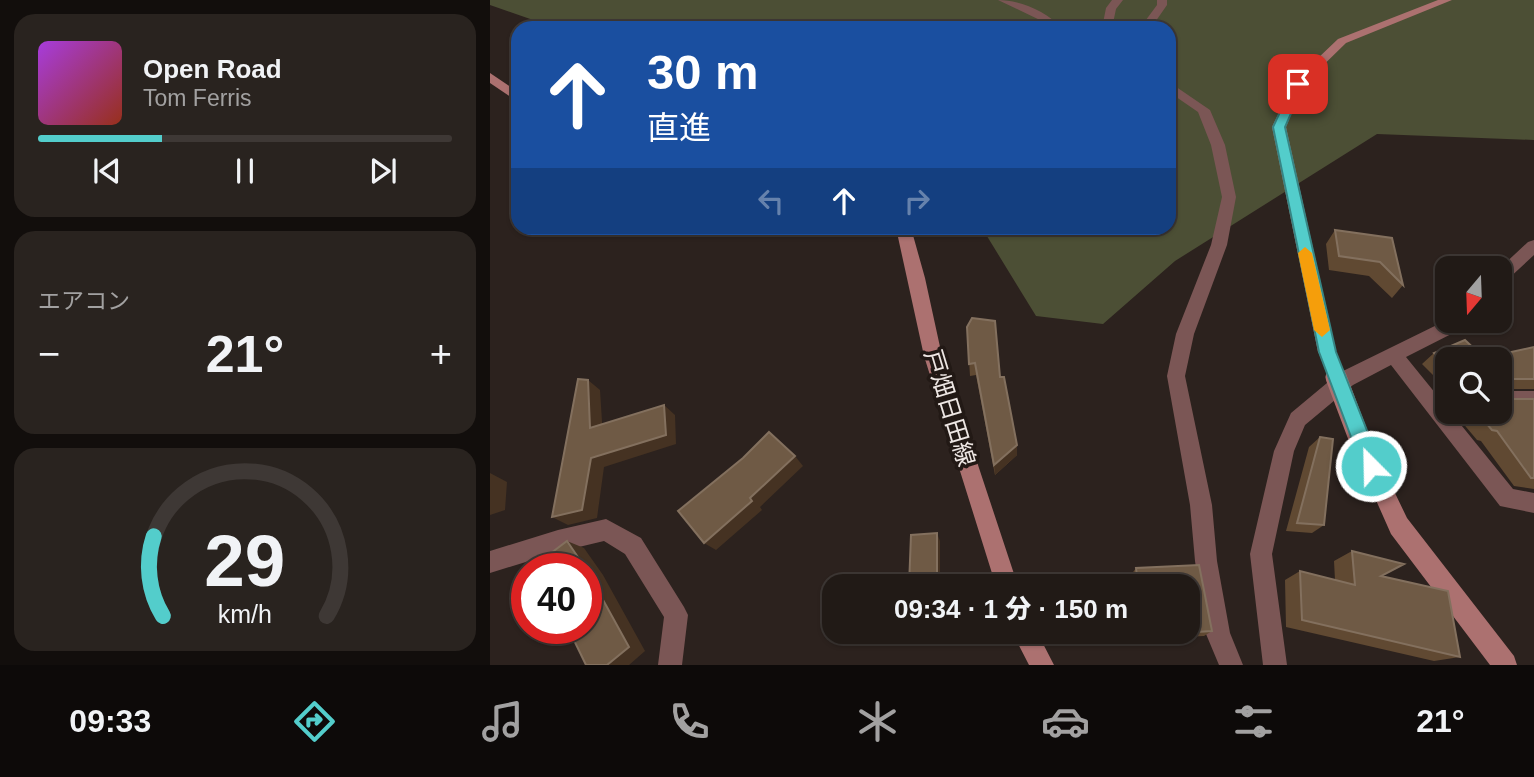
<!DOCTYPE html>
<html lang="ja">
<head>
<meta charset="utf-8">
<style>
  body { margin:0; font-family:Arial,"Noto Sans JP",sans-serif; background:#29231f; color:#f1f3f6; height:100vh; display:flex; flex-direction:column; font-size:26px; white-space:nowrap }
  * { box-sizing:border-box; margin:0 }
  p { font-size:23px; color:#a2a1a1 }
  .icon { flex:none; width:38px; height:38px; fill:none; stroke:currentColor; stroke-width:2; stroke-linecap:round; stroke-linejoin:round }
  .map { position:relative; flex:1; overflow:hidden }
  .sheet { display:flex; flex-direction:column; gap:14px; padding:14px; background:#120e0c; width:490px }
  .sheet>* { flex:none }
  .hud { position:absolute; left:21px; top:21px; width:665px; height:214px; border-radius:21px; box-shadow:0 2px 5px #0004,0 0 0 2px #3e3835; background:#1a4fa0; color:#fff; overflow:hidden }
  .needle { width:46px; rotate:199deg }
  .fabs { position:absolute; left:945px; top:256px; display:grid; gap:14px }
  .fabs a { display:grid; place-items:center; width:77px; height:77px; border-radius:14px; background:#211a16; box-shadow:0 2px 5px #0004,0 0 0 2px #3e3835; font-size:35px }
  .speed { position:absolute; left:21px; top:553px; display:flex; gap:14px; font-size:35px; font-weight:700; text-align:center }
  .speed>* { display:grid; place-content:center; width:91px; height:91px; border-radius:50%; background:#211a16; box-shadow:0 2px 5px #0004,0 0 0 2px #3e3835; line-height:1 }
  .speed .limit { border:10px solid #d22; background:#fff; color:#111 }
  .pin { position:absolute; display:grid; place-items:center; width:60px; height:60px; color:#fff; margin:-30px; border-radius:14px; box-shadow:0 4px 10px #0006 }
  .me { position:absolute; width:77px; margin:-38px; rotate:337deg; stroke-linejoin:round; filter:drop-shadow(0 0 5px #0008) }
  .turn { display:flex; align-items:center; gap:24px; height:147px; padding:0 21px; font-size:32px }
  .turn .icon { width:91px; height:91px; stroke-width:2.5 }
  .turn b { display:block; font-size:49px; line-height:60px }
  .lanes { display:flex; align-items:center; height:66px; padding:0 21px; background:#0003; justify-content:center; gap:35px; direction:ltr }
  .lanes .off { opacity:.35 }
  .big { font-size:52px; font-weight:800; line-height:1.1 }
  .sheet .widget { flex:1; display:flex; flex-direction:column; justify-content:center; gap:10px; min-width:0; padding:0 24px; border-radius:21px; background:#29231f }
  .sheet .dial { align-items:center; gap:0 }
  .dial svg { height:182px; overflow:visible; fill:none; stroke:#3e3835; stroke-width:7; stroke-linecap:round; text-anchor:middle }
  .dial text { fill:#f1f3f6; stroke:none }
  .song { display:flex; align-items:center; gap:21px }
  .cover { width:84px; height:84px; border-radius:10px; background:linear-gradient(135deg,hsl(280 70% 55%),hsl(10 70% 35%)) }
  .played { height:7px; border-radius:4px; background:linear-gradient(90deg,#53cdcb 30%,#3e3835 30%) }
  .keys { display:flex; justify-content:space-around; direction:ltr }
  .heat { display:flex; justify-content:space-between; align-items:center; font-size:38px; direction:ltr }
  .trip { position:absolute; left:332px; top:574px; width:378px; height:70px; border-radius:21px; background:#211a16; box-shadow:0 2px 5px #0004,0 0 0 2px #3e3835; font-weight:800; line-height:70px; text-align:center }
  .menu { display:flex; height:112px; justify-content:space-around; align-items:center; background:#0d0a09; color:#a2a1a1 }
  .menu .icon { width:49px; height:49px }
  .menu .active { color:#53cdcb }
  .menu b { font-size:32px; color:#f1f3f6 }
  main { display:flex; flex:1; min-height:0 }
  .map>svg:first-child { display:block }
  .green { fill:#4c4f35 }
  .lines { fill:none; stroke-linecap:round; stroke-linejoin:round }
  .street { fill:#7b5655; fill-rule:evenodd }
  .secondary { fill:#ac7170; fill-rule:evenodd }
  .secondary-bridge-far1 { stroke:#ac7170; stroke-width:16 }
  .secondary-bridge { stroke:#ac7170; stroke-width:21 }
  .wall { fill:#604932 }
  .shaded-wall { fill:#453222 }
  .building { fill:#6f5a45; stroke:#83705e; stroke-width:2 }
  .route { fill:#53cdcb; stroke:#368584; stroke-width:2 }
  .slow { fill:#f59e0b }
  .labels { text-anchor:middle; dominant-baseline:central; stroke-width:7; stroke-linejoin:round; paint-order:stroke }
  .street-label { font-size:24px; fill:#eee7e4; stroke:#221915 }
</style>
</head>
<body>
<main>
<section class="sheet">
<div class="widget">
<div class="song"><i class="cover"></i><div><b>Open Road</b><p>Tom Ferris</p></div></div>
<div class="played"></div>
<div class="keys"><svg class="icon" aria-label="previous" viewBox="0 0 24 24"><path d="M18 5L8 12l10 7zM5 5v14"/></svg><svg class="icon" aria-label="pause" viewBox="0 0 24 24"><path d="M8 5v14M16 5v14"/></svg><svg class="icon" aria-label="next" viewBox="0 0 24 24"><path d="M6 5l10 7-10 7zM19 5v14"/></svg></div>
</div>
<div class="widget"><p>エアコン</p>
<div class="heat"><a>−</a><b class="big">21°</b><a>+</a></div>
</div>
<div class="widget dial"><svg viewBox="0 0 100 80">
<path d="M14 69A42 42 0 1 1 86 69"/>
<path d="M14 69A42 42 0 0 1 10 34" stroke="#53cdcb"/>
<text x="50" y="56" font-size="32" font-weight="700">29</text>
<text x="50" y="72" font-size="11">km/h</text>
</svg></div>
</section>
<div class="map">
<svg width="1044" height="665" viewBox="0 0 1044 665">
  <rect width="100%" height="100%" fill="#2c221e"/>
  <!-- green -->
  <path class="green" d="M0,0H1044V140L887,134L685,261L613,324L546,316L492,228H679V28H66L0,5Z"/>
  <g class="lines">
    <!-- street -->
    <path class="street" d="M508,0C529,0 557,11 571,28H560L554,22Z
      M622,0H633L626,9L622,28H612L616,8Z
      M667,0H677V5L661,28H650L667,5Z
      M679,82L720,110L735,145L746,197L737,245L704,334L695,376L722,505L727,561L740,633L753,665H729L716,634L705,561L700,505L677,376L686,334L721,245L732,197L721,145L708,112L679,92Z
      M1044,240V255L1016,281L1010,283V268L1038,242Z
      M957,320H981L979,325L916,357L1023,489L1044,493V513L1010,506L901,365L863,385L815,425L804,451L782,554L797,665H773L760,554L784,451L801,413L849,373Z
      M1010,391H1044V407H1010Z
      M116,519L151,538L194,607L198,615L192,665H168L174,617L135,554L114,541L68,552L0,573V551L68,530Z"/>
    <!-- secondary -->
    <path class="secondary" d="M948,0H962L856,43L813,85L796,127L846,352L843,357L837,360L831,357L828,352L782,127L804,81L848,39Z
      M0,73L28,92V102L0,83Z
      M406,228H421L435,278L452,356L528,586H506L434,356Z
      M872,437L879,439L917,518L1024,656L1027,665H1000L901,534L862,446L865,439Z
      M522,632H547L564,665H539Z"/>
    <!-- secondary-bridge-far1 -->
    <path class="secondary-bridge-far1" d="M837,352L847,378"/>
    <!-- secondary-bridge -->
    <path class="secondary-bridge" d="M846,377L872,446"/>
  </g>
  <!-- wall -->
  <path class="wall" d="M845,230L902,238L913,285L902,298L879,276L839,270L836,244Z
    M477,327L510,377L527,455L505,475L486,375L480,376Z
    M1044,347V389H1023V399H1044V489L1024,486L991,441L987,440L971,421L965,411H1010L957,359V398L945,377L932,364L944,353L994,358Z
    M830,437L834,525L822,533L796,531L819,447Z
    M862,551L891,576L970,657L944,661L796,627L795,580L810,571L845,580L844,561Z
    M709,565L722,631L714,636L651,639L650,632L581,635L580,632H698V586H577V585L579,578L641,576V575L646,568Z
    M418,632H450V636L422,638L418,634Z"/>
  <!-- shaded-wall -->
  <path class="shaded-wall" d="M98,380L110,390L113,437L100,428Z
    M174,405L185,415L186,444L114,467L107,518L78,525L62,517L101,458Z
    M527,445V455L505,475L504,465Z
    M305,456L313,466L270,507L272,510L226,550L214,543Z
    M0,473L17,482L15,510L0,515Z
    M447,533L450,541V586H447Z
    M77,541L94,548L113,575L155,651L139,665H117Z"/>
  <!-- building -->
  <path class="building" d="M845,230L902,238L913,285L890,262L849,256Z
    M482,318L505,321L510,377H514L527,445L504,465L485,363L479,364L477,327Z
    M975,340L994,358L1044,347V379H1023V399H1044V478H1041L1007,431L1002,430L986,411H1010V359H957V366L944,353Z
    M88,379L98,380L100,428L174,405L176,435L101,458L92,510L62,517Z
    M279,432L305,456L260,498L262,501L214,543L188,511L253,458Z
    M830,437L843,439L834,525L807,523Z
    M447,533V586H419L421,535Z
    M77,541L96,569H40Z
    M862,551L914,564L891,576L958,591L970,657L812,620L810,571L865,585Z
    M709,565L722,631L657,635L656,632H698V586H580L579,578L647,576L646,568Z
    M96,569L139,647L117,665H96L78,628H96Z
    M418,632H447L418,634Z"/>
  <!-- route -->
  <path class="route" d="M804,82L814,84L795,127L846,352L891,466L888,472L881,475L875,472L872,466L829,352L783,127Z"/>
  <!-- slow -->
  <path class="slow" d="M815,247L822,253L840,330L832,337L824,330L808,253Z"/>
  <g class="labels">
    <!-- street labels -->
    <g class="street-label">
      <text transform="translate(460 408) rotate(73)">戸畑日田線</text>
    </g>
  </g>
</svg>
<div class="fabs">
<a><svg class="needle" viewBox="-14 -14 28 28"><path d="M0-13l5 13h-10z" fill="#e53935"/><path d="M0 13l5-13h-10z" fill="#a2a1a1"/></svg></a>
<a><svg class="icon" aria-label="search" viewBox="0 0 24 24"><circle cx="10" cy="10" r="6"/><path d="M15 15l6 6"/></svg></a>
</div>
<div class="speed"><div class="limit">40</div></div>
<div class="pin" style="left:808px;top:84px;background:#d93025"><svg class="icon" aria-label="arrive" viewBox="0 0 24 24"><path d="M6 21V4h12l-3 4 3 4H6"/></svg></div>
<svg class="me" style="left:881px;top:466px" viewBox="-20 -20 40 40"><circle r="17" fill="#53cdcb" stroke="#fff" stroke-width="3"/><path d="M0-11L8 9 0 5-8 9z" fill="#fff"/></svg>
<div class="trip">09:34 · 1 分 · 150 m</div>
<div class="hud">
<div class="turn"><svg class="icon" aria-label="ahead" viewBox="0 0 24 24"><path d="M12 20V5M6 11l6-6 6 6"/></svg><div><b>30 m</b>直進</div></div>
<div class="lanes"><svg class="icon off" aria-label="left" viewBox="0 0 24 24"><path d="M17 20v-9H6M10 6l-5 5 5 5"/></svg><svg class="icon" aria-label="ahead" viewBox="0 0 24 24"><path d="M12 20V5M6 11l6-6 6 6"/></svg><svg class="icon off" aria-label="right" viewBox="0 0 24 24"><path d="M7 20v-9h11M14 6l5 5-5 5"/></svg></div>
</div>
</div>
</main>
<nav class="menu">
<b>09:33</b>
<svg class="icon active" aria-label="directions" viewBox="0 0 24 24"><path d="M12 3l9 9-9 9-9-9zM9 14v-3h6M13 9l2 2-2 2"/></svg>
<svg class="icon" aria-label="music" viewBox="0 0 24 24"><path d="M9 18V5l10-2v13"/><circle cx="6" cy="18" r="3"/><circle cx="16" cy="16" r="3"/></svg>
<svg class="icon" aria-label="phone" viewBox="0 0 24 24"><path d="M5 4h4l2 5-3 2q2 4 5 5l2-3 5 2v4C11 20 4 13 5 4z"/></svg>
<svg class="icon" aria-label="climate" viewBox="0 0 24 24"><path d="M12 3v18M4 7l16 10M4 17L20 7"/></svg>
<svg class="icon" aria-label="car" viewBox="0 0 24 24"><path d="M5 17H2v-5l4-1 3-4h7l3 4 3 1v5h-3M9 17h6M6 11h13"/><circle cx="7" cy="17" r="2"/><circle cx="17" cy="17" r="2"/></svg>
<svg class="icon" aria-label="filters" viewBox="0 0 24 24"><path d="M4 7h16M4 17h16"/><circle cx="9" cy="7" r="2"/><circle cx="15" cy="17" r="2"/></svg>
<b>21°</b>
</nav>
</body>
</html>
